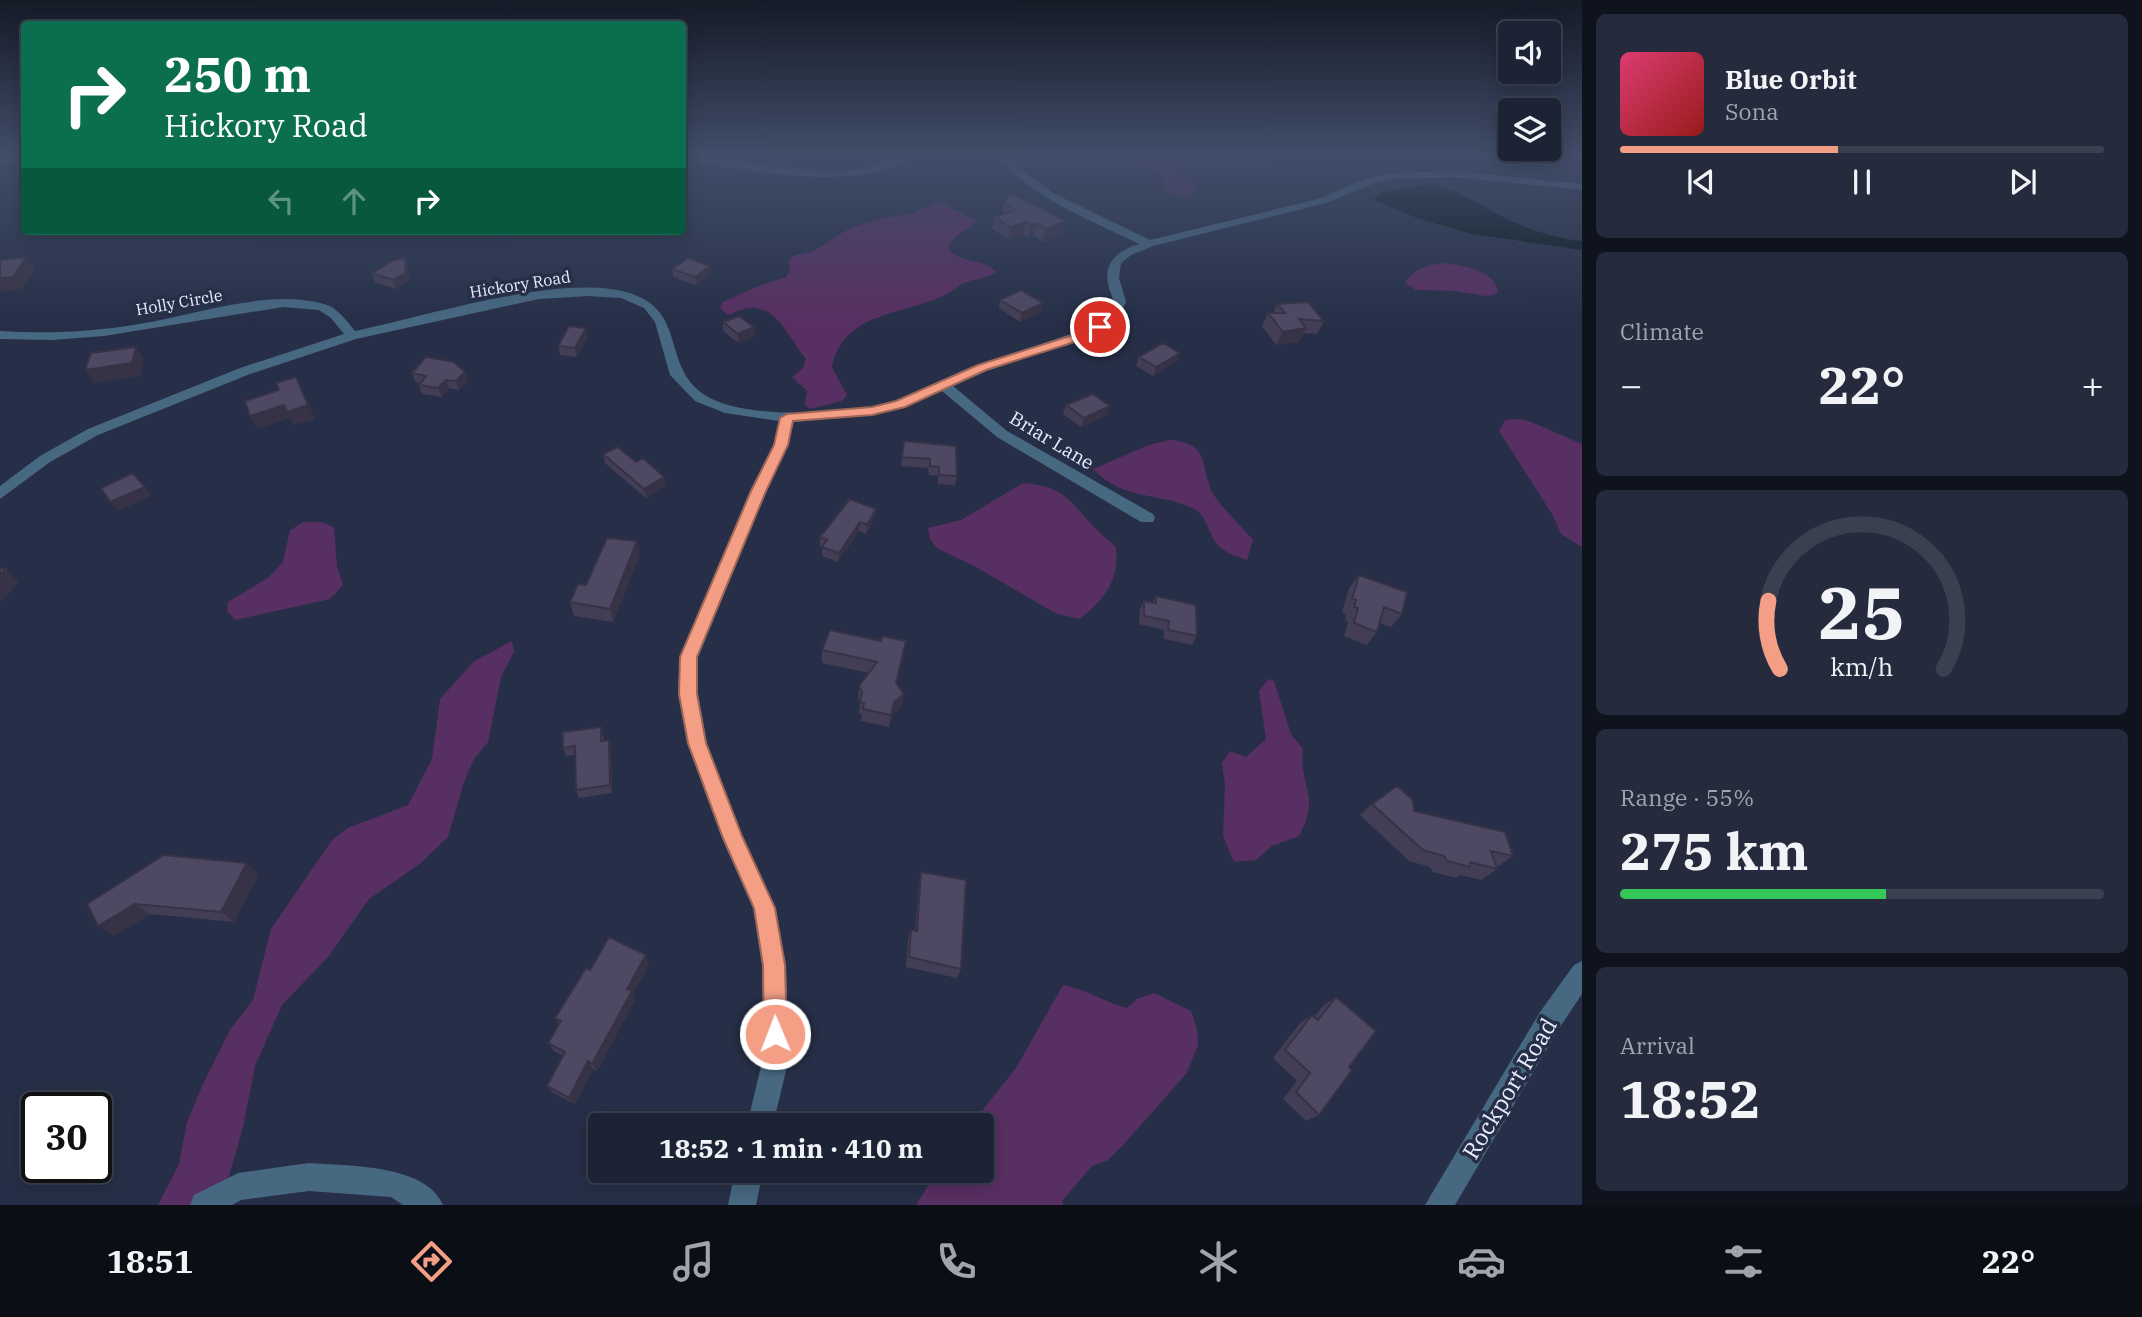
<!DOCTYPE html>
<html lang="en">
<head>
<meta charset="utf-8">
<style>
  body { margin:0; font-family:"IBM Plex Serif",serif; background:#252b3d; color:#f1f3f6; height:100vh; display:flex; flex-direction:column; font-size:26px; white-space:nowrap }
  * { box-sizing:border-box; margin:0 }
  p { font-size:23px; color:#a0a4ad }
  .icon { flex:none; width:38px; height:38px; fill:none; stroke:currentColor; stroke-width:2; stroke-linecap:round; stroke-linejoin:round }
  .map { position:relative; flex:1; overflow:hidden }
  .drawer { display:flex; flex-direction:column; gap:14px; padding:14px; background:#0f131d; width:560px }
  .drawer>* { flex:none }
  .guide { position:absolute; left:21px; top:21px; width:665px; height:214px; border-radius:7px; box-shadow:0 4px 18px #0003,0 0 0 2px #3a4050; background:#0b6e4f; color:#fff; overflow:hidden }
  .controls { position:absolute; left:1498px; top:21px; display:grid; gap:14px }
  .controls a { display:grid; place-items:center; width:63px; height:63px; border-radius:7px; background:#1c2335; box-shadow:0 4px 18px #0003,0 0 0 2px #3a4050; font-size:35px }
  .speed { position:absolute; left:21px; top:1092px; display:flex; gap:14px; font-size:35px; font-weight:700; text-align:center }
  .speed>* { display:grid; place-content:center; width:91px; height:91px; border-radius:50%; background:#1c2335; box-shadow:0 4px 18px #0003,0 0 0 2px #3a4050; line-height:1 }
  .speed .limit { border:4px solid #111; border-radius:10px; background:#fff; color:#111 }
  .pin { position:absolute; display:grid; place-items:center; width:60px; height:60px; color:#fff; margin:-30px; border:4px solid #fff; border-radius:50%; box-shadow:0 2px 7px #0007 }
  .me { position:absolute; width:77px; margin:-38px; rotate:359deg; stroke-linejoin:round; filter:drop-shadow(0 0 5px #0008) }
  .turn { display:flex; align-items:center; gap:24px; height:147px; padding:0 28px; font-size:32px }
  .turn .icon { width:91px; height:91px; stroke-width:2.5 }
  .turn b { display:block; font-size:49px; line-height:60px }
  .lanes { display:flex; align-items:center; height:66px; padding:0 28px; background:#0003; justify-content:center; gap:35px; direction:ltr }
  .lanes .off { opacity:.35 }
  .big { font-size:52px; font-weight:800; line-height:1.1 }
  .drawer .card { flex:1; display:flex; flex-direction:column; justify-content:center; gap:10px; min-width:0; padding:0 24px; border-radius:10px; background:#252b3d }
  .drawer .dial { align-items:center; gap:0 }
  .dial svg { height:182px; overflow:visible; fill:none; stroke:#3a4050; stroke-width:7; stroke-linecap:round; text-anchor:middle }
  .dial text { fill:#f1f3f6; stroke:none }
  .song { display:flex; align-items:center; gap:21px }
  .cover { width:84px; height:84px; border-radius:10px; background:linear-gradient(135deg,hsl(340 70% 55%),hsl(0 70% 35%)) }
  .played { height:7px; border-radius:4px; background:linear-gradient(90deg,#f49e86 45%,#3a4050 45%) }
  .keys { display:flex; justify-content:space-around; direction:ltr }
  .heat { display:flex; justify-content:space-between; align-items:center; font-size:38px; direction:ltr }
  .charge { height:10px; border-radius:5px; background:linear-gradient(90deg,#34c759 55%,#3a4050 0) }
  .trip { position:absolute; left:588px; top:1113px; width:406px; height:70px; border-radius:7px; background:#1c2335; box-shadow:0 4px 18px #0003,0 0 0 2px #3a4050; font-weight:800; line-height:70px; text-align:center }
  .tab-bar { display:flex; height:112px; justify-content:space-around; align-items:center; background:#0b0e15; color:#a0a4ad }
  .tab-bar .icon { width:49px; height:49px }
  .tab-bar .current { color:#f49e86 }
  .tab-bar b { font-size:32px; color:#f1f3f6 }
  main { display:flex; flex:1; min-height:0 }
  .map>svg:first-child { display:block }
  .green { fill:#582f62 }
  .water { fill:#07181c }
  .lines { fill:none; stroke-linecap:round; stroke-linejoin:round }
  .minor { fill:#476881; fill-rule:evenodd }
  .wall { fill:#433e55 }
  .shaded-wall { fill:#373245 }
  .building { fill:#4e4863; stroke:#373245; stroke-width:2 }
  .route { fill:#f49e86; stroke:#9f6757; stroke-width:2 }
  .labels { text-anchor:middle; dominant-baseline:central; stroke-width:7; stroke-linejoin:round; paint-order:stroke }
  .far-street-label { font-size:16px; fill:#e7edfd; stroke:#262f47 }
  .street-label { font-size:19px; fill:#e7edfd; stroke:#262f47 }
  .near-street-label { font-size:23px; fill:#e7edfd; stroke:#262f47 }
</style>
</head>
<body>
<main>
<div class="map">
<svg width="1582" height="1205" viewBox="0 0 1582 1205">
  <rect width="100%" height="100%" fill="#262f47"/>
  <!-- green -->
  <path class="green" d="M682,154H775L773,160L749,164L683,158Z
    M1135,154H1172L1179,171L1196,186L1190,198L1167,192L1162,175L1142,166Z
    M937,201L978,221L955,237L948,248C960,265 984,257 996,272C985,279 971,279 960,285C952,290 945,296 936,299C895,315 843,315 832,367L847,395L842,401L810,409L805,405L807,391L792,377L803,368L806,359C791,342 778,305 749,308C743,308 734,313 728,315L720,308L723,302L758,286L786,277L790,269L788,262L793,256L814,251L850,228L883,218L911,214Z
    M1443,263C1462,266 1495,269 1498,292L1494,295L1485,296L1456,291L1416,290L1405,283C1415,268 1426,266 1443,263Z
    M1517,419L1529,421L1582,444V547L1561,534L1552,514L1499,431L1505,420Z
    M1169,440C1215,443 1197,470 1216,498C1227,513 1241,526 1253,540L1247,560C1237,557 1225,553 1218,545C1208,535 1207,515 1194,509C1158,491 1125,502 1093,469L1149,445Z
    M1023,483C1059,486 1065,495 1088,520C1096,530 1107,538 1116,547C1120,580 1104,601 1079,619L1055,613L976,567L938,549L930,539L928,528L961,520Z
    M304,522H321L334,527L337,566L343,585L330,599L235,620L227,611L228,602L269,577L283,562L290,530Z
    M512,641L514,652L501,677L488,742L474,759L464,782L448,837L421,863L369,899L328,957L282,1005L255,1066L243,1127L229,1176L200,1205H158L179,1164L187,1122L203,1084L230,1030L253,1000L271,929L332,840L348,828L408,805L432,759L440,699L473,662Z
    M1268,679L1274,681L1291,734L1303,749C1298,787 1322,794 1299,836L1272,846L1256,860L1234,862L1223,836L1225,785L1222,763L1230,751L1246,757L1266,739L1259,691Z
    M1063,985C1086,989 1104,1002 1127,1008L1137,999L1154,993L1191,1011L1197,1029L1198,1046L1186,1074L1123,1145L1108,1160L1092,1166L1062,1201L1063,1205H916L937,1171H982V1125H971L1016,1068Z"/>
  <!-- water -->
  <path class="water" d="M1429,184C1456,188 1475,202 1499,215C1524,228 1553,238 1582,241V250L1472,234L1417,218L1373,200L1380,193Z"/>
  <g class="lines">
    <!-- minor -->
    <path class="minor" d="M903,154H918C857,196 752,169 682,161V155L834,173L866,168Z
      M994,154H1005L1018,167L1053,193L1150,240L1318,199L1368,178L1394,173L1454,171L1582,184V190L1454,177L1394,179L1375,183L1326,203L1153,246L1131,255L1121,263L1119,278L1126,302L1118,319L1104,330L987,371L953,386L1007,431L1153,514L1155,518L1153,522H1141L997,437L942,391C886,415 853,417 793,422L788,445L766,491L698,657V694L707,743L743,837L775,908L786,965L789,1058L773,1125H747L763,1058L762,965L753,908L722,838L687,743L678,694L680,657L750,491L774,445L779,421L725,413L695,401L670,375L655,322L644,308L621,298L588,296L539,299L356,339L250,374L98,435L50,462L0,499V486L40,456L88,429L240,368L344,334L331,318L319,310L283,307L104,336L52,340L0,339V331C46,334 93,332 139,324C195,315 268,288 324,304C338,308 346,320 355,331C425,316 559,274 626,292C689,309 660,366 705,395C744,421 849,414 893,402C923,393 950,374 980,364C1019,351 1058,340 1096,324C1103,319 1112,314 1113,304C1114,299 1110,292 1109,288C1102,263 1117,251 1139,244C1088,219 1032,198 994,154Z
      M24,155V161L0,165V159Z
      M1582,961V994L1558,1030L1455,1205H1425L1540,1012L1574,965Z
      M309,1163C347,1166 426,1164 443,1205H403L391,1197L309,1191L241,1200L232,1205H190L194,1195L238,1173Z
      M735,1171H763L756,1205H728Z"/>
  </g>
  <!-- wall -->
  <path class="wall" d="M1215,154H1259L1256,161L1231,165Z
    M1004,203L1063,234L1043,242L1034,236L1028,237L1024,235L1008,239L992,229L995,217L1002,214Z
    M405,258L408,267L409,281L396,289L375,282L372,273Z
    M710,266L711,274L696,285L673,277L672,269Z
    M1000,300L1043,303L1041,312L1020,322L999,308Z
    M1277,304L1324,321L1317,334L1304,333L1299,342L1276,345L1262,326L1268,313H1273Z
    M723,322L754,327L755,336L738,343L723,331Z
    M588,337L577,357L560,355L558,346Z
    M1139,357L1177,361L1153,376L1136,366Z
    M465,372L468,381L459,390L449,388L442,397L422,394L419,385L420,383L415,382L412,373Z
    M1066,405L1107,415L1081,427L1063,414Z
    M904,441L957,476L955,485L938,484V476L929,475L928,468L901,466Z
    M603,454L666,486L646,498L605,463Z
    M876,509L875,518L866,534L859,531L838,562L822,556V547L820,546V537Z
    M640,555L613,622L574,616L570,602Z
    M1359,575L1402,614L1391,627L1380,623L1377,632L1367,645L1344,636L1348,622L1345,620L1346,614L1342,612L1349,588Z
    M1156,596L1197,636L1192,645L1164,639V630L1139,624L1140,609L1144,601L1153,602Z
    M822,650L904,654L897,684L902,706L892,715L889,727L861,721L862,715L859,714L860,703L858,699L859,686L869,673L822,663Z
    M603,735L604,741L609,740L611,748L612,793L579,798L576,790L575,755L566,756L563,748Z
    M1372,804L1414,811L1513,856L1497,867L1496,866L1497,869L1481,880L1461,875L1456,878L1433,872L1430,867L1409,861L1360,815Z
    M921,872L961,969L957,978L906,967L908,940L911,930L915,931L919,883Z
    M259,874L234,922L150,914L114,936L87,904Z
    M649,964L633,994L635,1000L597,1071L593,1069L575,1104L553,1093L547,1086L563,1056L554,1051L548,1043L559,1024L555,1018L590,970Z
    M1336,997L1349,1067L1319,1115L1306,1121L1283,1099L1297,1081L1273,1058L1300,1023L1312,1015L1315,1016L1323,1006Z"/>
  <!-- shaded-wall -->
  <path class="shaded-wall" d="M1235,154H1259L1256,161L1231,165Z
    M1066,221L1063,234L1043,242L1046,229Z
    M1026,222L1024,235L1008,239L1010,227Z
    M1037,223L1034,236L1028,237L1031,225Z
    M26,257L35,270L22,289L0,292V278Z
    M405,258L408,267L409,281L396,289L393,280Z
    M710,266L711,274L696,285L695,277Z
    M1043,303L1041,312L1020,322L1022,313Z
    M754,327L755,336L738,343V334Z
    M586,328L588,337L577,357L575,348Z
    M1306,328L1299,342L1276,345L1283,332Z
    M136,347L144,360L140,376L95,383L85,370Z
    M1180,353L1177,361L1153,376L1156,367Z
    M465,372L468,381L459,390L456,381Z
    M296,377L315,419L294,425L290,418L258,429L250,416Z
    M446,380L449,388L442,397L438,388Z
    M1110,406L1107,415L1081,427L1084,418Z
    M664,477L666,486L646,498L644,489Z
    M145,487L152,496L118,511L110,502Z
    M876,509L875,518L866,534L867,525Z
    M860,522L859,531L838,562L839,553Z
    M637,541L640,555L613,622L610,609Z
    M6,569L19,582L0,602V575Z
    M906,641L904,654L894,696L896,683Z
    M904,694L902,706L892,715L889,727L894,702Z
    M609,740L611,748L612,793L610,785Z
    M247,863L259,874L234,922L221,912Z
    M135,904L150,914L114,936L98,926Z
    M646,955L649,964L633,994L635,1000L597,1071L592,1064L627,989Z
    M588,1061L593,1069L575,1104L569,1098Z"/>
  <!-- building -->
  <path class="building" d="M1010,193L1066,221L1046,229L1037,223L1031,225L1026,222L1010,227L995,217L1015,210L1004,203Z
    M26,257L13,277L0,278V260Z
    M405,258L406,273L393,280L372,273L394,260Z
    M688,258L710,266L695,277L672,269Z
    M1021,290L1043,303L1022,313L1000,300Z
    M1308,302L1324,321L1299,319L1306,328L1283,332L1268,313H1285L1277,304Z
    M739,316L754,327L738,334L723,322Z
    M569,326L586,328L575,348L558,346Z
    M1163,343L1180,353L1156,367L1139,357Z
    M136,347L132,363L85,370L91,353Z
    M426,357L454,362L465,372L456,381L446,380L438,388L419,385L426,376L412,373Z
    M296,377L308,405L287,412L284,405L250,416L245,401L279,390L276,383Z
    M1093,394L1110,406L1084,418L1066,405Z
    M904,441L956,446L957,476L939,475V467L930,466V459L902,457Z
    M618,447L636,462L643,458L664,477L644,489L603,454Z
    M133,473L145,487L110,502L101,488Z
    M850,499L876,509L867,525L860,522L839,553L822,547L827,540L820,537Z
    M607,538L637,541L610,609L570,602L578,584L586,585Z
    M0,568L6,569L0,575Z
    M1359,575L1407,592L1402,614L1384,607L1377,632L1354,623L1358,608L1354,607L1356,600L1352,599Z
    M1156,596L1196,605L1197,636L1168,630L1169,621L1144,616V601L1156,603Z
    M830,630L881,641L882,636L906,641L896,683L904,694L894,702L891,715L863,709L864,703L860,702L862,692L859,686L877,662L822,650Z
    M601,727V741L609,740L610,785L576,790L575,746L563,748V732Z
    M1397,786L1413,800L1414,811L1505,832L1513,856L1491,851L1497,869L1470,862V867L1447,861L1444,856L1423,850L1372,804Z
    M164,855L247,863L221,912L135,904L98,926L87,904Z
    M921,872L966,880L961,969L909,957L911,930L917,931Z
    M609,937L646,955L627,989L632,991L592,1064L588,1061L569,1098L547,1086L565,1052L548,1043L561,1021L555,1018L586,968L590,970Z
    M1336,997L1376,1031L1349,1067L1352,1070L1319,1115L1296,1092L1310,1073L1285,1050L1312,1015L1318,1020Z"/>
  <!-- sky -->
  <linearGradient id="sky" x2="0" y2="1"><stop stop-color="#151a27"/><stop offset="0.48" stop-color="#414d69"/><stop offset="1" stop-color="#414d69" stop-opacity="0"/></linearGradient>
  <rect width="1582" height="323" fill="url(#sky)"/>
  <!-- route -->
  <path class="route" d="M1096,324L1106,327L1078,341L986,370L905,407L872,415L793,421L788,445L766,491L697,657V694L706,743L742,836L775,908L785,965L787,1034L783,1042L775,1046L767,1042L764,1034L763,965L754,908L723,838L688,743L679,694L680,657L751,491L774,445L780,418L787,414L872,407L896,401L978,365L1070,336Z"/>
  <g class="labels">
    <!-- far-street labels -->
    <g class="far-street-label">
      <text transform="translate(520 284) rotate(-9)">Hickory Road</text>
      <text transform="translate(179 302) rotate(-10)">Holly Circle</text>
    </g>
    <!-- street labels -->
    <g class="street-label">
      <text transform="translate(1052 440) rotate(31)">Briar Lane</text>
    </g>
    <!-- near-street labels -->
    <g class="near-street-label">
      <text transform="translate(1509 1088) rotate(-59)">Rockport Road</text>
    </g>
  </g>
</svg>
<div class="controls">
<a><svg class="icon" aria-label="sound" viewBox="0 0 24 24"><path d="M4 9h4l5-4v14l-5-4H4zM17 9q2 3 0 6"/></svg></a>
<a><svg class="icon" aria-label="layers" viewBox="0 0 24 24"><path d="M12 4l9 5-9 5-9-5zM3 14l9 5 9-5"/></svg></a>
</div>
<div class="speed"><div class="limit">30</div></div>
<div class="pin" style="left:1100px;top:327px;background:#d93025"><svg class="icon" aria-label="arrive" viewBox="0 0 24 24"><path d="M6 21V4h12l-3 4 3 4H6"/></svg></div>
<svg class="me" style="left:775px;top:1034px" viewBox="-20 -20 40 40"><circle r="17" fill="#f49e86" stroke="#fff" stroke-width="3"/><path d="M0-11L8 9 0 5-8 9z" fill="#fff"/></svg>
<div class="trip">18:52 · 1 min · 410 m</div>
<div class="guide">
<div class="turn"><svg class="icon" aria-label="right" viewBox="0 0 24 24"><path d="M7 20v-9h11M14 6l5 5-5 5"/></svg><div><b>250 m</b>Hickory Road</div></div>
<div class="lanes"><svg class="icon off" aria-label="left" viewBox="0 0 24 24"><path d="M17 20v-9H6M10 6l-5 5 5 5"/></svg><svg class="icon off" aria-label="ahead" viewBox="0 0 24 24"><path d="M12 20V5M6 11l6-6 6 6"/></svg><svg class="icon" aria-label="right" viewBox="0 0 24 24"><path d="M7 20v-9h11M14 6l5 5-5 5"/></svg></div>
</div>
</div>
<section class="drawer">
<div class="card">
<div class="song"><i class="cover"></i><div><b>Blue Orbit</b><p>Sona</p></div></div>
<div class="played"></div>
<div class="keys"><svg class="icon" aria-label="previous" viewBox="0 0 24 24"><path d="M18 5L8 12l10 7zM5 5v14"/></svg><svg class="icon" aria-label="pause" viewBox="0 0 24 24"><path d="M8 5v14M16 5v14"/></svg><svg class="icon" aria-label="next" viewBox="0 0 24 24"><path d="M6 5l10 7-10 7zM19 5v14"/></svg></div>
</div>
<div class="card"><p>Climate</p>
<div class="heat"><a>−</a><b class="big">22°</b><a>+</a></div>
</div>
<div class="card dial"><svg viewBox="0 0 100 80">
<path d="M14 69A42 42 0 1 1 86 69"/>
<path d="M14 69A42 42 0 0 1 9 39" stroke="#f49e86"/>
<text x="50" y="56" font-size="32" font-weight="700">25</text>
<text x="50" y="72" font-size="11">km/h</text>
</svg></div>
<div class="card"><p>Range · 55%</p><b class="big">275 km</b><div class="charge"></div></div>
<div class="card"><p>Arrival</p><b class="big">18:52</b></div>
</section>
</main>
<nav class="tab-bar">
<b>18:51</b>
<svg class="icon current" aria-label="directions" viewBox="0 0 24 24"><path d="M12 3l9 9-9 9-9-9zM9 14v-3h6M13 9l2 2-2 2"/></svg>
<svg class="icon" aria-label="music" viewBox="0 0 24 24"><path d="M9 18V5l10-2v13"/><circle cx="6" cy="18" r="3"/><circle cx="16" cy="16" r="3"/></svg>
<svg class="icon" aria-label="phone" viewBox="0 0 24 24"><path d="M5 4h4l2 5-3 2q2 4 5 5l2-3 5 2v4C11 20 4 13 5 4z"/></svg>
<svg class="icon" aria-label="climate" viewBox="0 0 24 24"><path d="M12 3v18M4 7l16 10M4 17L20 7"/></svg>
<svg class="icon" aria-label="car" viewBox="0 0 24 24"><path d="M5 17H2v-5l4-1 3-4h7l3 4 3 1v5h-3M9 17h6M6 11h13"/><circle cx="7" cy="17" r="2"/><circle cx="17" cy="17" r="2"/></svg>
<svg class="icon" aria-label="filters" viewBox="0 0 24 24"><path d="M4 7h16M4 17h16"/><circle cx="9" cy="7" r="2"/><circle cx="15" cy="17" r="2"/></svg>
<b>22°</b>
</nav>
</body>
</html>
